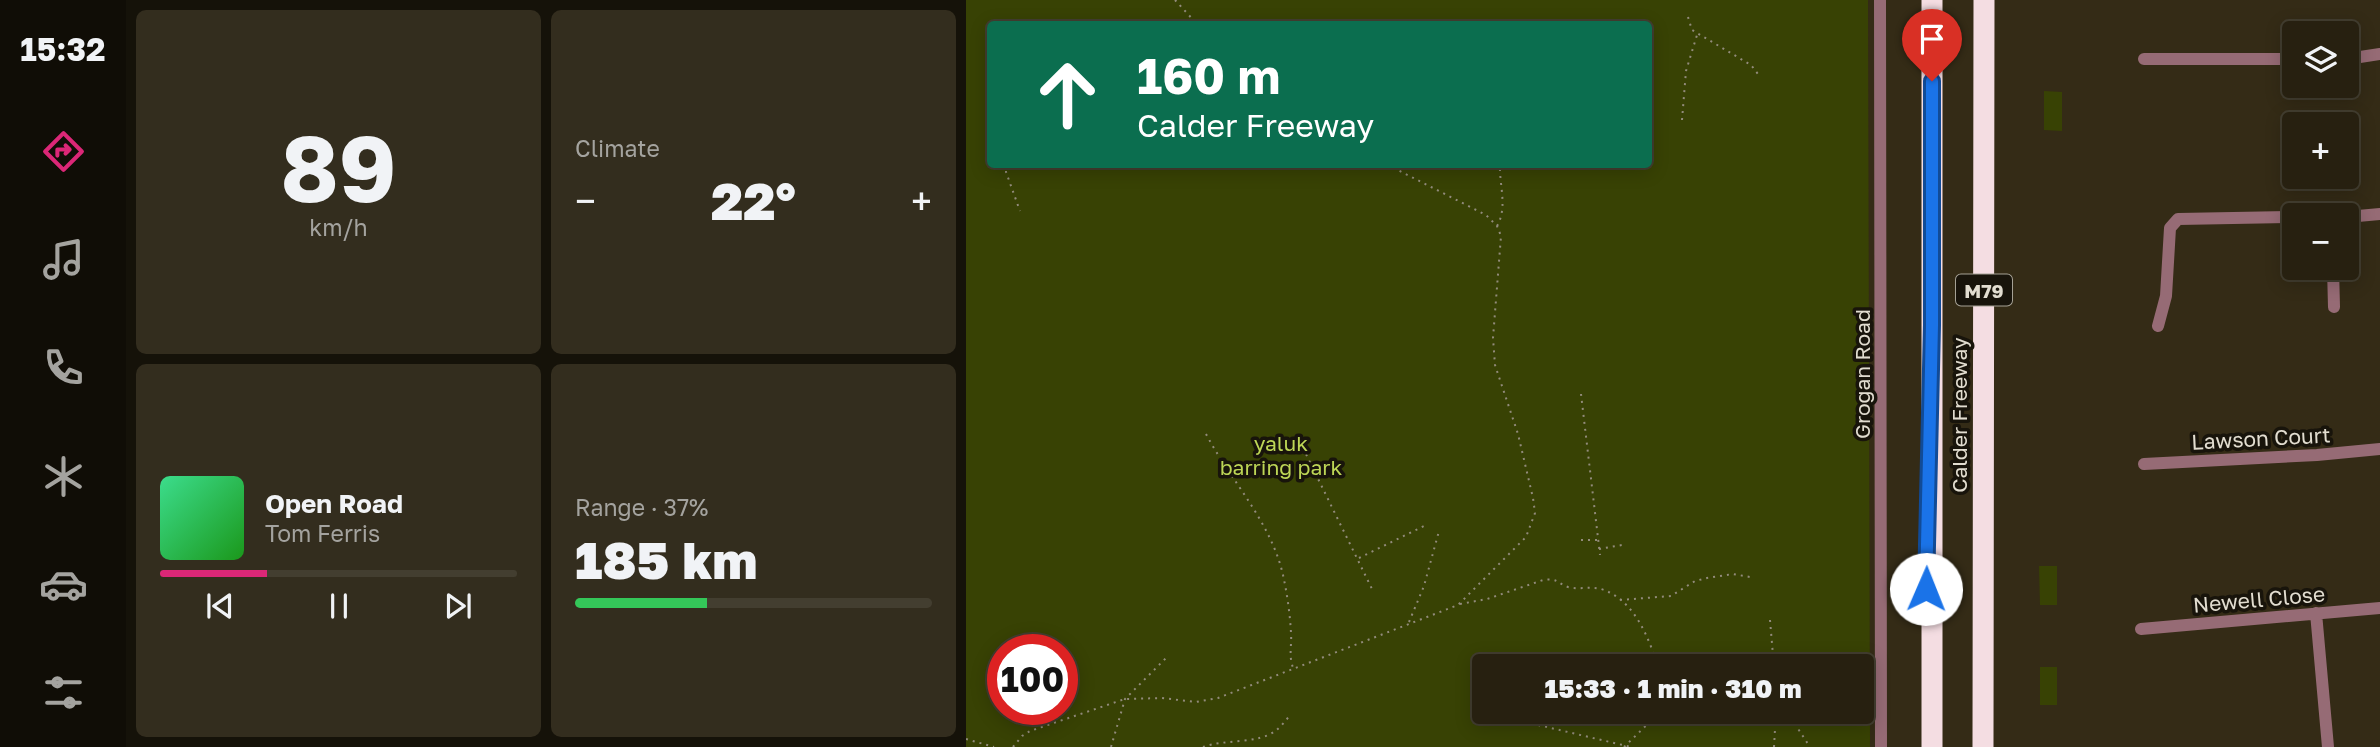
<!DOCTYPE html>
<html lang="en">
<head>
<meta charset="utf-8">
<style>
  body { margin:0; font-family:"Golos Text",sans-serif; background:#332d1e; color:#f1f3f6; height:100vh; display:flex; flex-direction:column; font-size:26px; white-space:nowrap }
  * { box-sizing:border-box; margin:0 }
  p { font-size:23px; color:#a4a39f }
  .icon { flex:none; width:38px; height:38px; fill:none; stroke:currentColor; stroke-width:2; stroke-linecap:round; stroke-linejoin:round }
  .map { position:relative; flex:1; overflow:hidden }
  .sheet { display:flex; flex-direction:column; gap:10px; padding:10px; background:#151209; width:840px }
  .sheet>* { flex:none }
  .top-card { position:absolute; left:21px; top:21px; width:665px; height:147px; border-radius:7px; box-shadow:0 4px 18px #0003,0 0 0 2px #433e30; background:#0b6e4f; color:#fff; overflow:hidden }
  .controls { position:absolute; left:1316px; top:21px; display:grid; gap:14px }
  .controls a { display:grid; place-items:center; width:77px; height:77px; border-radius:7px; background:#272010; box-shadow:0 4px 18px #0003,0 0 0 2px #433e30; font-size:35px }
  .speed { position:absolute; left:21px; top:634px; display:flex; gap:14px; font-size:35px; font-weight:700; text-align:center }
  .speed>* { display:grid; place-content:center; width:91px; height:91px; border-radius:50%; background:#272010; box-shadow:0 4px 18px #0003,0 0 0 2px #433e30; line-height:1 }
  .speed .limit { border:10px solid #d22; background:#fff; color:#111 }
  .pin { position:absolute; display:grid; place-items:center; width:60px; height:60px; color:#fff; margin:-72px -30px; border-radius:50% 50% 50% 0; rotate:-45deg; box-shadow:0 0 7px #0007 }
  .pin .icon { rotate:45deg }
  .me { position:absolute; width:77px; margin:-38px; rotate:1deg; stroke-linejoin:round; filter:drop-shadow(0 0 5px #0008) }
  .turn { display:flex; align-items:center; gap:24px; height:147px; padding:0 35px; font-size:32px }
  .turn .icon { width:91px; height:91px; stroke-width:2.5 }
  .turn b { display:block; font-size:49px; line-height:60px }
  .big { font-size:52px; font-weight:800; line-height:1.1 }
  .sheet .widget { flex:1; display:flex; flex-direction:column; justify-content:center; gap:10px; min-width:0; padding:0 24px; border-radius:10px; background:#332d1e }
  .sheet .dial { align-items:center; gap:0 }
  .dial b { font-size:91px; line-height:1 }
  .song { display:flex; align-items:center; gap:21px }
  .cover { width:84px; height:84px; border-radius:10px; background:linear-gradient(135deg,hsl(150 70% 55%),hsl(120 70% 35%)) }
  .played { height:7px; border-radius:4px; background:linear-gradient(90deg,#db2777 30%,#433e30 30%) }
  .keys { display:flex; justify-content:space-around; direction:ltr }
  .heat { display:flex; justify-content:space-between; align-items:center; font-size:38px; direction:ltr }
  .charge { height:10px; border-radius:5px; background:linear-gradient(90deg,#34c759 37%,#433e30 0) }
  .sheet .tiles { flex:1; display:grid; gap:10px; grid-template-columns:repeat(2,1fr) }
  .trip { position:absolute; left:506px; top:654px; width:402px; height:70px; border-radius:7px; background:#272010; box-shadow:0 4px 18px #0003,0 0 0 2px #433e30; font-weight:800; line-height:70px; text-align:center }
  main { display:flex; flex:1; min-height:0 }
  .dock { display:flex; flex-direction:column; width:126px; justify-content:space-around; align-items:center; background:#100d06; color:#a4a39f }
  .dock .icon { width:49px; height:49px }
  .dock .on { color:#db2777 }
  .dock b { font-size:32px; color:#f1f3f6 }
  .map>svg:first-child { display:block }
  .green { fill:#384204; fill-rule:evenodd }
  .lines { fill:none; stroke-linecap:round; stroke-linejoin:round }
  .path { stroke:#928b7b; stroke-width:2; stroke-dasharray:2 5; stroke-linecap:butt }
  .minor { stroke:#966b75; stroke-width:12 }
  .motorway { stroke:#f4dde2; stroke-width:21 }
  .route-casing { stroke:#114b97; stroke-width:18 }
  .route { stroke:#1a73e8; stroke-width:12 }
  .labels { text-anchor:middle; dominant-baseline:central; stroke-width:7; stroke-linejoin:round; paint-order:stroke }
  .shield { fill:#18140b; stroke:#a5a195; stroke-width:2 }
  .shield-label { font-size:19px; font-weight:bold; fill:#e2ddd0 }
  .street-label { font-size:21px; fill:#e2ddd0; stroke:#18140b }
  .park-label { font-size:21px; fill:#bdd656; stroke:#18140b }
</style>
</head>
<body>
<main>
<nav class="dock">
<b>15:32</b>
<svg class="icon on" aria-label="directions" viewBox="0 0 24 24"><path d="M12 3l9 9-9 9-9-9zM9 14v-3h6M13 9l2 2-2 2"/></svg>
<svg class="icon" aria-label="music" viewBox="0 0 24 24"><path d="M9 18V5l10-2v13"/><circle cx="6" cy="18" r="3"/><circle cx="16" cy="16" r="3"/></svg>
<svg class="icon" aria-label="phone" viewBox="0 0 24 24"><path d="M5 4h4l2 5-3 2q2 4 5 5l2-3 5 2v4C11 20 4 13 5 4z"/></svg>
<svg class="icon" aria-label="climate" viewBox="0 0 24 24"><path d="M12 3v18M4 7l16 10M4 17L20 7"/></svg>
<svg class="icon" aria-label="car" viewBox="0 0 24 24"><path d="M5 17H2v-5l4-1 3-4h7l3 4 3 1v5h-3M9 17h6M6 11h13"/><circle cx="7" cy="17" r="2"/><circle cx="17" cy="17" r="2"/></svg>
<svg class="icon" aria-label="filters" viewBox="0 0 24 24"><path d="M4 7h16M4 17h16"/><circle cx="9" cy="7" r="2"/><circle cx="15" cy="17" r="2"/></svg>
</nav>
<section class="sheet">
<div class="tiles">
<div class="widget dial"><b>89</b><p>km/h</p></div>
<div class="widget"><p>Climate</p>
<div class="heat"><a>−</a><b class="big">22°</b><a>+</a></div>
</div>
<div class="widget">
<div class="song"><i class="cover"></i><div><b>Open Road</b><p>Tom Ferris</p></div></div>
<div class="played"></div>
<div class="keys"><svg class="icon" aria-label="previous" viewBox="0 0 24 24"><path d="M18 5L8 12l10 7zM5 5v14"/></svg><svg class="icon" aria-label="pause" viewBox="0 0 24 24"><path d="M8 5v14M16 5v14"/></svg><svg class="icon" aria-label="next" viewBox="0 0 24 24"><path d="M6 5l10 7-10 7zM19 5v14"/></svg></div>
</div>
<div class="widget"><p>Range · 37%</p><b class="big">185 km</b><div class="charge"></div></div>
</div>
</section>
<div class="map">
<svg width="1414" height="747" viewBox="0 0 1414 747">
  <rect width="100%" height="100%" fill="#342b16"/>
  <!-- green -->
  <path class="green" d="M0,0H902L904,747H0ZM24,24H682V164H24ZM37,649H96V709H37ZM518,667H896V712H518Z
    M1078,91L1096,92V131L1078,130Z
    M1073,566H1091V605H1074Z
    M1074,667H1091V705H1074Z"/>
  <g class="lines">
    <!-- path -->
    <path class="path" d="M209,0L231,24
      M722,17L726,30L785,65L792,74
      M249,24H260
      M716,120L720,71L731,35
      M40,164V172L54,211
      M531,226C542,207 533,185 534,164
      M615,394L634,555
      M240,434C265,481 305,522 317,575C321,593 324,614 325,633C326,646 322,657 328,670
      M337,448L407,591
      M615,540H631
      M633,549L656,545
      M393,558L458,526
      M654,600L705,596L729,581L741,578L767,574L784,577
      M494,604L521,599L577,580C592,578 591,583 602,587C613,590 624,586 635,589C668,599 683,638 692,667
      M804,620L808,667
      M443,622L458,586L473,531
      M570,712L564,723L665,747
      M821,712L844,747
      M548,723H563
      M0,739L28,747
      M47,747L56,736L64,731L159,699L196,698L230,702L252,698L492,605L560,537L569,513L567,498L552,434L529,365L527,338L535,236L531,226L520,215L420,164
      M145,747L159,699L201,657
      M237,747C258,739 293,744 309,731C315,727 320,720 325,714
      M658,747L694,712
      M808,747L810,712"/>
    <!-- minor -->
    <path class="minor" d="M914,0L915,747
      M1178,59H1328
      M1381,59L1414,54
      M1381,217L1414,214
      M1367,268L1368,307
      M1192,326L1200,296L1204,228L1212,219L1328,217
      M1178,464L1351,455L1414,449
      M1350,613L1362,747
      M1175,629L1414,608"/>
    <!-- motorway -->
    <path class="motorway" d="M966,0V747
      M1017,747L1018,0"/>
  </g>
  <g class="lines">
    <!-- route casing -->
    <g class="route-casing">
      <path id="route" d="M960,589L966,325V81"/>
    </g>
    <!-- route -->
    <use href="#route" class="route"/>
  </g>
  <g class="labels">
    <!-- shield labels -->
    <rect class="shield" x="990" y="274.5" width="56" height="31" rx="5"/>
    <g class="shield-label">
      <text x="1018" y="290">M79</text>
    </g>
    <!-- street labels -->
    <g class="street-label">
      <text transform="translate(896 374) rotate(-90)">Grogan Road</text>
      <text transform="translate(993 415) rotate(-90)">Calder Freeway</text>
      <text transform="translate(1295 438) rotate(-3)">Lawson Court</text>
      <text transform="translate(1293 599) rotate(-5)">Newell Close</text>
    </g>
    <!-- park labels -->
    <g class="park-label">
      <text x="315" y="443">yaluk<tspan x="315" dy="24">barring park</tspan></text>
    </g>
  </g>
</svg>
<div class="controls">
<a><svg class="icon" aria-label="layers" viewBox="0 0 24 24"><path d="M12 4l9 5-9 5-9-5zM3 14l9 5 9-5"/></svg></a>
<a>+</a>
<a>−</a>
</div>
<div class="speed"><div class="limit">100</div></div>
<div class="pin" style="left:966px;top:81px;background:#d93025"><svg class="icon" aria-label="arrive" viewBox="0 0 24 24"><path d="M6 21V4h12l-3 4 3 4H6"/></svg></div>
<svg class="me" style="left:960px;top:589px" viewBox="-20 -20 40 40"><circle r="19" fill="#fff"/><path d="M0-13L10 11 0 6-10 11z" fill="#1a73e8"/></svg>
<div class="trip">15:33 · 1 min · 310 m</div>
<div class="top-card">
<div class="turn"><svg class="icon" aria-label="ahead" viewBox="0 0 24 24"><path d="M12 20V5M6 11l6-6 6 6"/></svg><div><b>160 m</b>Calder Freeway</div></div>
</div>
</div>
</main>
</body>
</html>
